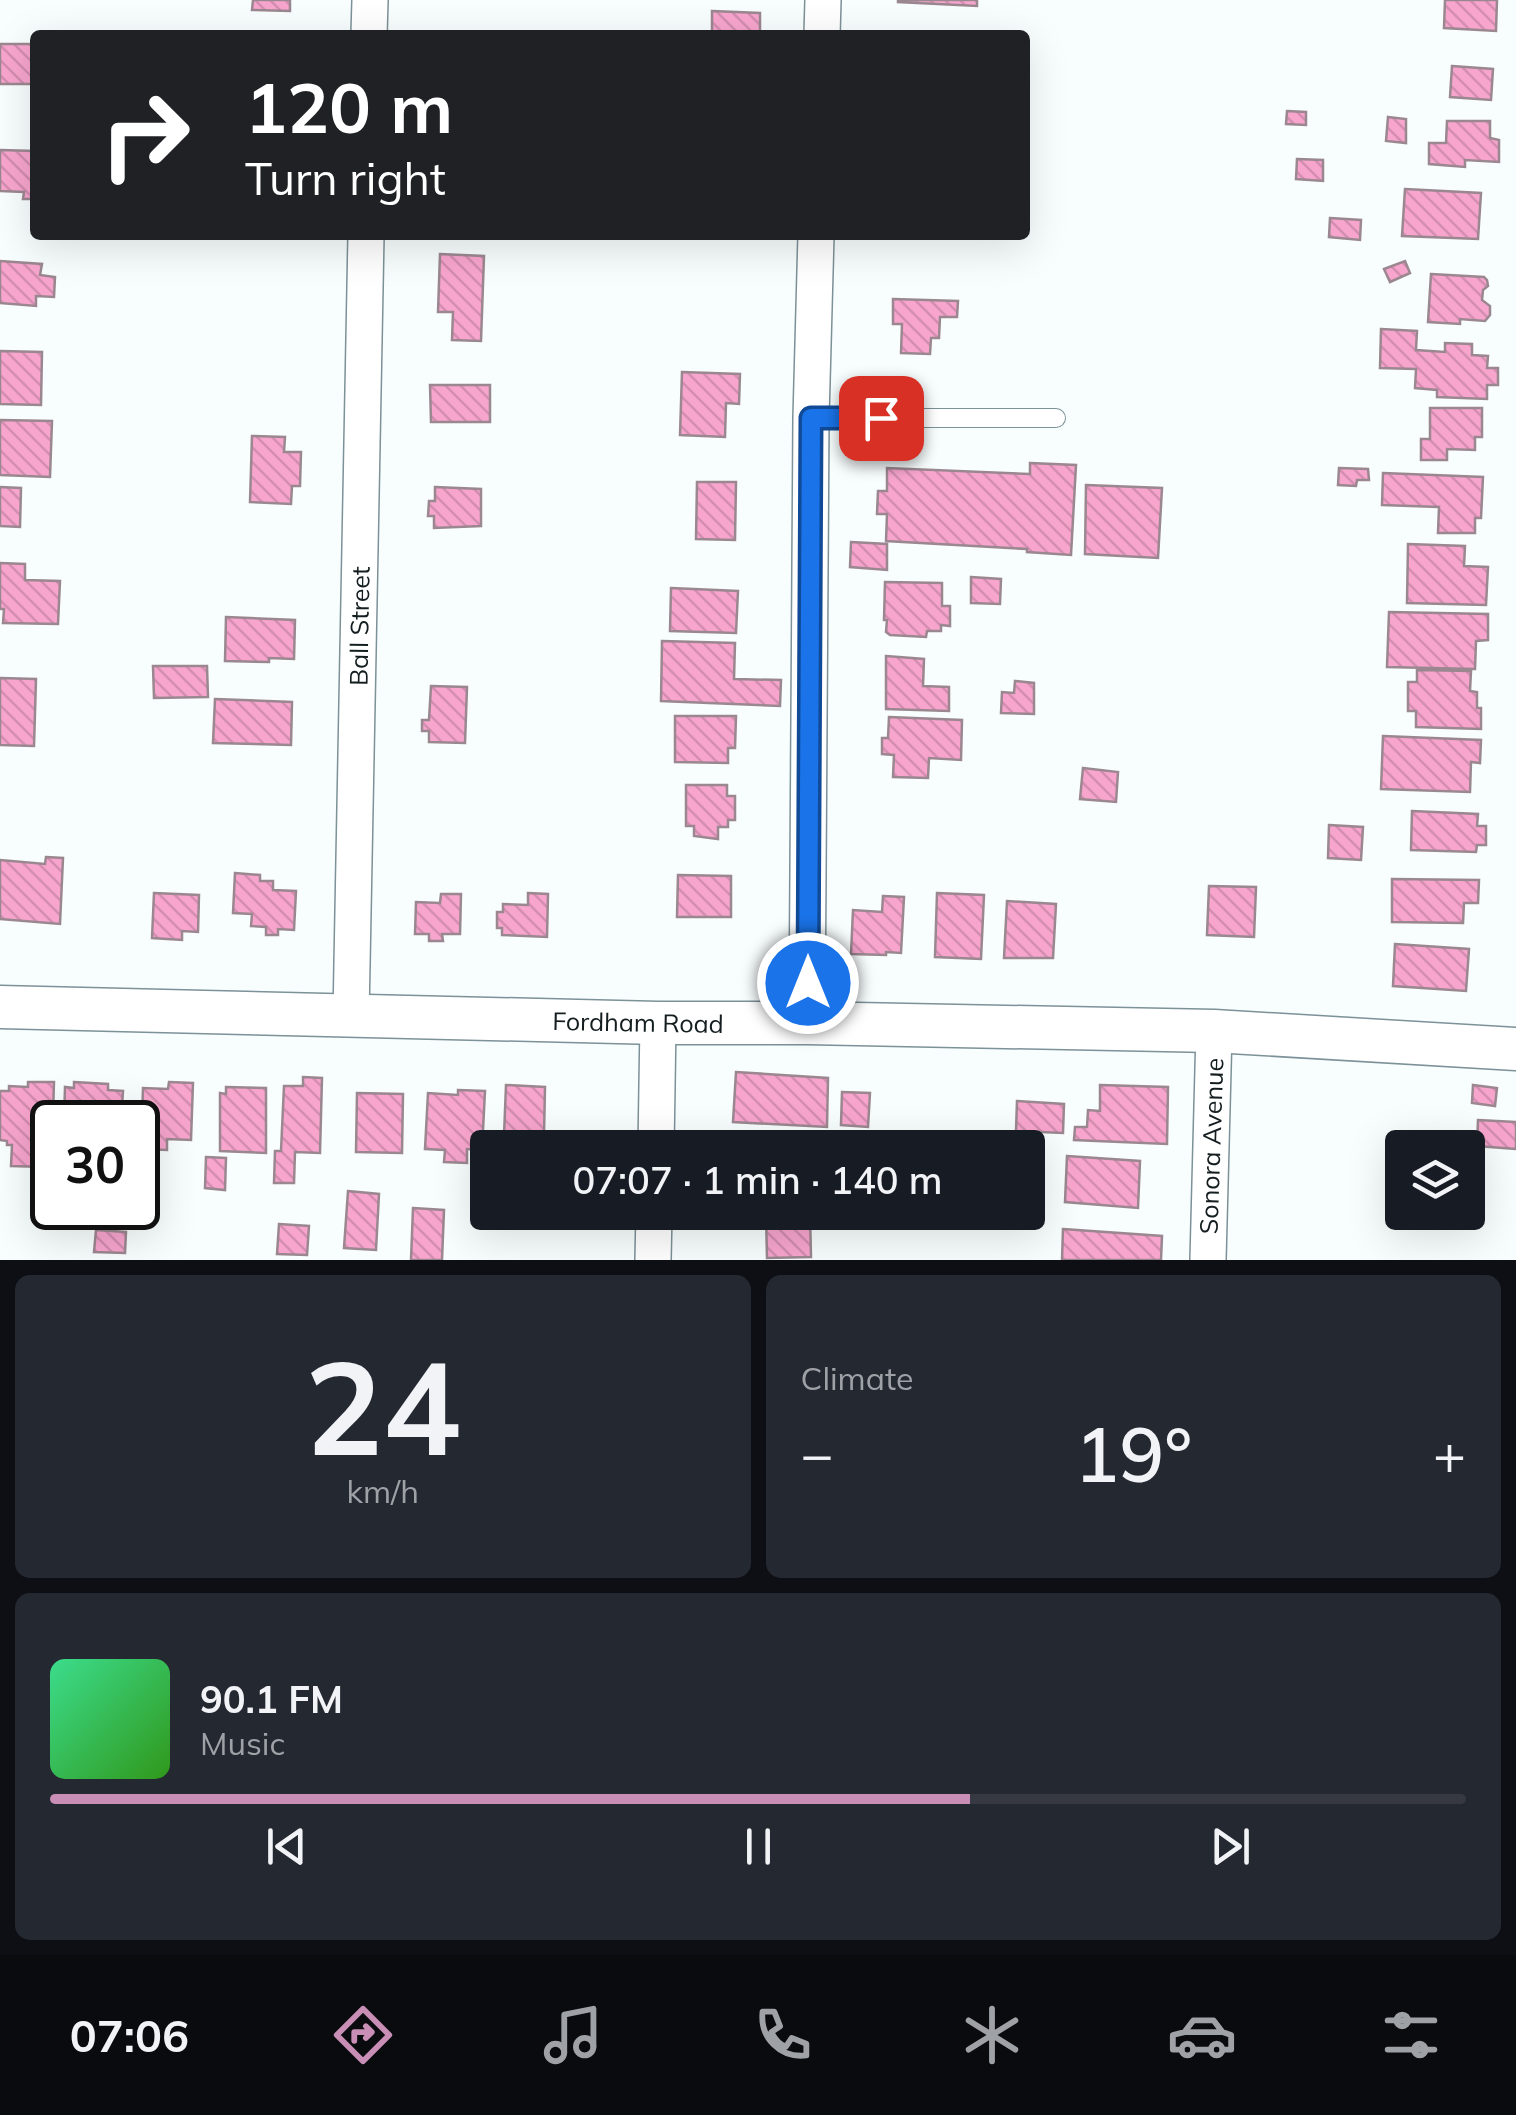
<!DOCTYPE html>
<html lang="en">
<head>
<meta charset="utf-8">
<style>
  body { margin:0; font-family:Mulish,sans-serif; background:#242831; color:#f1f3f6; height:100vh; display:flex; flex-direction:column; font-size:38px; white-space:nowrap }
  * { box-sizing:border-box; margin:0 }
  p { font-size:32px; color:#9ea1a6 }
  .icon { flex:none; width:55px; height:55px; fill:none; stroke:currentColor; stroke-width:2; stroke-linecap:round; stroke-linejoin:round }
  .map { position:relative; height:1260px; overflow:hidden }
  .side { display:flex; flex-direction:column; gap:15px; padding:15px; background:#0d0f14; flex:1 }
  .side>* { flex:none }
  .top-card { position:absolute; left:30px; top:30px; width:1000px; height:210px; border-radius:10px; box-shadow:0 10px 40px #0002; background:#202124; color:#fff; overflow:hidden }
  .controls { position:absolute; left:1385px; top:1130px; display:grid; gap:20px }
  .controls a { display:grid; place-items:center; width:100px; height:100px; border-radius:10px; background:#171b24; box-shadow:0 10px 40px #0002; font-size:50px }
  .speed { position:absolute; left:30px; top:1100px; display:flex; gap:20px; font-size:50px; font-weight:700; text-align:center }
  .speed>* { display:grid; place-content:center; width:130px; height:130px; border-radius:50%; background:#171b24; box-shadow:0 10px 40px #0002; line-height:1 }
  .speed .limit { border:5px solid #111; border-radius:15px; background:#fff; color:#111 }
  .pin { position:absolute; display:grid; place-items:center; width:85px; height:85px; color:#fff; margin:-42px; border-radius:20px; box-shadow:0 5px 15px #0006 }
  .me { position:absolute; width:110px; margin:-55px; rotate:0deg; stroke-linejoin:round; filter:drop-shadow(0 0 8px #0008) }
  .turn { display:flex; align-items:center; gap:35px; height:210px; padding:0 50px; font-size:45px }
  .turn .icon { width:130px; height:130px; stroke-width:2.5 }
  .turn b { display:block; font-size:70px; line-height:85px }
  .big { font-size:75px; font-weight:600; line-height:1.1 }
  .side .widget { flex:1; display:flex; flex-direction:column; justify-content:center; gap:15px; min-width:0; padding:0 35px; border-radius:15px; background:#242831 }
  .side .dial { align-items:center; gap:0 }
  .dial b { font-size:130px; line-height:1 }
  .song { display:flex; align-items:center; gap:30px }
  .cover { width:120px; height:120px; border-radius:15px; background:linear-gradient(135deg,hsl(150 70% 55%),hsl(110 70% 35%)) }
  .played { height:10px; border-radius:5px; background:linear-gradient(90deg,#c98eb6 65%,#363941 65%) }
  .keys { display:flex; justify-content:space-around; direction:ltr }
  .heat { display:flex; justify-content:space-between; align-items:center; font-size:55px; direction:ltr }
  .side .tiles { flex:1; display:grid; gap:15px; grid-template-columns:1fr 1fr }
  .widget:last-child { grid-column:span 2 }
  .trip { position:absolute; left:470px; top:1130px; width:575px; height:100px; border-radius:10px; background:#171b24; box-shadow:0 10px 40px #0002; font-weight:600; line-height:100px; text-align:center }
  .dock { display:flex; height:160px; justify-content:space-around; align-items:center; background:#090b0e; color:#9ea1a6 }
  .dock .icon { width:70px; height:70px }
  .dock .active { color:#c98eb6 }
  .dock b { font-size:45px; color:#f1f3f6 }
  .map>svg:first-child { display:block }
  .building { fill:url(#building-back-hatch); stroke:#9b8790; stroke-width:2.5 }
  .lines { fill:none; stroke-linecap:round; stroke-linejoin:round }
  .service-casing { stroke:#7c9198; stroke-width:20 }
  .minor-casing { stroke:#7c9198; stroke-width:38 }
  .tertiary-casing { stroke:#7c9198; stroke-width:45 }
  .service { stroke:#fff; stroke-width:18 }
  .minor { stroke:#fff; stroke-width:35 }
  .tertiary { stroke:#fff; stroke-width:42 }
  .route-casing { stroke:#114b97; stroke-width:25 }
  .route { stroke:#1a73e8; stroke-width:18 }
  .labels { text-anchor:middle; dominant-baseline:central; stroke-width:9; stroke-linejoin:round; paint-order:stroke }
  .street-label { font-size:25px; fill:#141d1f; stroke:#fff }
</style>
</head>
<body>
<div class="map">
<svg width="1516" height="1260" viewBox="0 0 1516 1260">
  <defs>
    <pattern id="building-back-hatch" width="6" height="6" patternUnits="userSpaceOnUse" patternTransform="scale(2.5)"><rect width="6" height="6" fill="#f8a5ce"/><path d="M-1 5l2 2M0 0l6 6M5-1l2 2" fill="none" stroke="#d48eb0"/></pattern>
  </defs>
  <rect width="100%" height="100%" fill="#f8fdfe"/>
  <!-- building -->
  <path class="building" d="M253,0H290V11L252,10Z
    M898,0H977V6L898,2Z
    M1445,0H1497L1496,31L1444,28Z
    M712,11L760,13V35H712Z
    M0,44H35V84H0Z
    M1452,66L1493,69L1491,100L1450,97Z
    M1287,111L1306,112V125L1286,124Z
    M1388,117L1406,119V143L1386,141Z
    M1447,121H1490V138L1499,140V162L1465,160V167L1429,164V143H1446Z
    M0,150L35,151V199H23L24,192L0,191Z
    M1297,159L1323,160V181L1296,179Z
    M1405,189L1481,193L1478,239L1402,236Z
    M1330,218L1361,220L1360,240L1329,237Z
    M440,254L484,256L481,341L452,340L453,312H438Z
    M0,261L42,264L40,275L55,277L54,297L36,296V306L0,303Z
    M1405,261L1410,273L1390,282L1384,269Z
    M1431,274L1484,277L1487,280L1488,286L1483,290L1482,300L1490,306V315L1485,321L1460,319V324L1428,322Z
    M893,299L958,301L957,317H940L939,338H931L930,354L901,353L902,324H893Z
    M1381,329L1417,331L1416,350L1445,352V343L1472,344V355L1488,356L1487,368H1498V385H1487V399L1437,397V390L1415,388L1416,369L1380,368Z
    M0,351L42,352L41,405L0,404Z
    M682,372L740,374L739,404L726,403L725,437L680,435Z
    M430,385H490V422H431Z
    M1430,408H1482V437H1475V450L1447,449V460H1421V439H1430Z
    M0,420L52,421L50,477L0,475Z
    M252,436L285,437L284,452H301L300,486H292L291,504L250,502Z
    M1030,463L1076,465L1071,555L1027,552V549L886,541L887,514H877L878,491H887V468L1030,474Z
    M1339,468L1368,469L1369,480H1357L1356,486L1338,485Z
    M1383,473L1483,477L1481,518H1475V533H1438L1439,507L1382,505Z
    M697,482H736L735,540L696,539Z
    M1086,485L1162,488L1158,558L1085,554Z
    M0,487L21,488L20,527L0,526Z
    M435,487L481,489V526L434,528V516H428L429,501H435Z
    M851,542L887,544V570L850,567Z
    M1408,544L1465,546L1464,566L1488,567L1486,605L1407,603Z
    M0,563L25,564V580L60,581L58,624L3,623L4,609H0Z
    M971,577L1001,579L1000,604L971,603Z
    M885,582L942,583V606H950V626L941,625V631H927L926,637L890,635L886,632L887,620H884Z
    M671,588L738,591L736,633L670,631Z
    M1389,612L1488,614V640L1476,641L1475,669L1387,667Z
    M226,617L295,620L294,659L269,658V662L225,661Z
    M662,641L735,643L734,679L781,680L780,706L661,701Z
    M886,656L924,659L923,686L949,687V711L886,709Z
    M153,666H207L208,697L154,698Z
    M1417,670L1471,671L1470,691L1477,692V708H1481V729L1416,727V711H1408V682H1417Z
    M0,678L36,679L34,746L0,745Z
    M1015,681L1034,683V714L1001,713L1002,692L1014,693Z
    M431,686L467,687L465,743L429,742V731H422V720H429Z
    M215,699L292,702L291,745L213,743Z
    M675,716H736L735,748H728V763L675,762Z
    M889,717L962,720L961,760L929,758L928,778L893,777L894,755L882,754V738H888Z
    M1383,736L1481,740L1480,763L1471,762L1470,792L1381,789Z
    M1083,768L1118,772L1116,802L1080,799Z
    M686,785H727V796H735V820H728V827H718V839L694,836V826H686Z
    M1412,811L1478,814L1477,826H1486V845H1477L1476,852L1411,850Z
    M1329,825L1363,827L1361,860L1328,858Z
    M46,857L63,858L60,924L0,919V860L45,864Z
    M235,873L260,875V881H273V890L296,891L294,930L278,929V935H266V927L251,926L252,914L233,913Z
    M678,875L731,876V917H677Z
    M1392,879L1479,880L1478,903H1464L1463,923L1392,922Z
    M1209,886L1256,887L1254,937L1207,935Z
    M154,893L199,895L198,932L182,931V940L152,938Z
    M528,893L548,894L547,937L502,935V928H497V912H503V904L528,905Z
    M937,893L984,895L981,959L935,957Z
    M441,894H461L460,934H442L443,941H429V934H415L416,902L440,903Z
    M883,896L904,897L901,953L886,952V955L851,954L853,910L882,912Z
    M1007,901L1056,904L1053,958H1004Z
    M1395,944L1469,949L1466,991L1393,986Z
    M736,1072L828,1078L827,1127L733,1122Z
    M303,1077L322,1078L320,1153L295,1152L294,1183H274L275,1151H281L284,1086H303Z
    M28,1082H54L52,1147L44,1146V1167L11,1166L12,1145H7V1141L0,1140V1091H9V1086L28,1087Z
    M74,1082L108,1084V1090L123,1091L121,1122H64L65,1087L74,1088Z
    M169,1082L193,1083L191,1140L167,1139V1150L141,1149L143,1088L168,1089Z
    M506,1085L545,1087L544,1135H533V1148H508V1136H504Z
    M1100,1085L1168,1087L1167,1144L1074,1140L1075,1127H1087L1088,1110L1100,1111Z
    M1473,1085L1497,1088L1495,1106L1472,1103Z
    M226,1087L266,1088V1153L220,1151V1093L226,1094Z
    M458,1090L485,1091L482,1150L467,1149V1163L444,1162L445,1150L425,1149L428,1093L458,1095Z
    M842,1092L870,1093L868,1127L841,1125Z
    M357,1093L403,1094L402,1153L356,1152Z
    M1017,1101L1064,1104L1063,1133L1016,1131Z
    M1478,1120L1516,1122V1149L1477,1146Z
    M1067,1156L1140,1161L1138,1208L1065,1202Z
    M206,1157L226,1158L225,1190L205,1188Z
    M348,1191L379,1194L376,1250L344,1248Z
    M95,1208H130L129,1225L94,1223Z
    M413,1208L444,1210L442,1260H411Z
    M810,1214L811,1257L767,1258L766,1215Z
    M279,1224L309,1226L307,1255L277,1254Z
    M1063,1229L1162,1236L1161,1260H1062Z
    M96,1230L126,1232L125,1253L94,1252Z"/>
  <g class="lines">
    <!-- service casing -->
    <g class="service-casing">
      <path id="service" d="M811,418H1056"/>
    </g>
    <!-- minor casing -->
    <g class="minor-casing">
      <path id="minor" d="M369,35L370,0
        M822,35L823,0
        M351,1016L366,235
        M807,1023L811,418L816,235
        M656,1148L658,1023
        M653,1260L654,1212
        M1208,1260L1214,1031"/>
    </g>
    <!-- tertiary casing -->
    <g class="tertiary-casing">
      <path id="tertiary" d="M0,1007L658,1023H807L1214,1031L1516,1049"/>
    </g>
    <!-- service -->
    <use href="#service" class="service"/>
    <!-- minor -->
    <use href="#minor" class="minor"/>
    <!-- tertiary -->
    <use href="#tertiary" class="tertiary"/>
  </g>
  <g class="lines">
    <!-- route casing -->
    <g class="route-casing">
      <path id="route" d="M808,983L811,418H881"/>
    </g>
    <!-- route -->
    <use href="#route" class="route"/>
  </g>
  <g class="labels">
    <!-- street labels -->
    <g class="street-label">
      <text transform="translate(359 626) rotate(-89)">Ball Street</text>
      <text transform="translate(638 1022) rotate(1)">Fordham Road</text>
      <text transform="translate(1211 1146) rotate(-88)">Sonora Avenue</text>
    </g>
  </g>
</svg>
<div class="controls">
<a><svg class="icon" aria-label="layers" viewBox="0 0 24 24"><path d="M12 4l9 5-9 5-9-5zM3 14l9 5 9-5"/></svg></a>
</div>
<div class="speed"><div class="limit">30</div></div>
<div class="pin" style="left:881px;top:418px;background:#d93025"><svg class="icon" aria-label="arrive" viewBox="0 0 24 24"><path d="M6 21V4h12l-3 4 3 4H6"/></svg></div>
<svg class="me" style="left:808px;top:983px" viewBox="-20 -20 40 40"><circle r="17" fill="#1a73e8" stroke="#fff" stroke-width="3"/><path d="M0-11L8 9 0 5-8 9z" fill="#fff"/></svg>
<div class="trip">07:07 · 1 min · 140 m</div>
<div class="top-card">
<div class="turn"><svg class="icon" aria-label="right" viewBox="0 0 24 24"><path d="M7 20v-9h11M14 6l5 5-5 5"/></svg><div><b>120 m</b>Turn right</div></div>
</div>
</div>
<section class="side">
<div class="tiles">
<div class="widget dial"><b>24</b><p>km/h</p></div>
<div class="widget"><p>Climate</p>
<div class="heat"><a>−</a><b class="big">19°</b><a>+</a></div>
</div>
<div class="widget">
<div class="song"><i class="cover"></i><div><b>90.1 FM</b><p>Music</p></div></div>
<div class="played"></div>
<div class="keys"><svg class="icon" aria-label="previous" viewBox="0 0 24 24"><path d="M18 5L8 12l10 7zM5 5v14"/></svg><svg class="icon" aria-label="pause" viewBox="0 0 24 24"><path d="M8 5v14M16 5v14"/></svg><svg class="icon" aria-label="next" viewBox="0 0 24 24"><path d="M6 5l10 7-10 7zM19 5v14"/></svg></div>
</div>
</div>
</section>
<nav class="dock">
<b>07:06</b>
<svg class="icon active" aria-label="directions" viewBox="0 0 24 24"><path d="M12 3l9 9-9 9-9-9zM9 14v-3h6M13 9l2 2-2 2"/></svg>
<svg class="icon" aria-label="music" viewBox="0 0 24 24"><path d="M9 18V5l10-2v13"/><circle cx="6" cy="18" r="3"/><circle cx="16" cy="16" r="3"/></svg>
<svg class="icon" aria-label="phone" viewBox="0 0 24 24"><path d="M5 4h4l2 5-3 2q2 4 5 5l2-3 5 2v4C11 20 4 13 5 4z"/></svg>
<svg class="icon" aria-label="climate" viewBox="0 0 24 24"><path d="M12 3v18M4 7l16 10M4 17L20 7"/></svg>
<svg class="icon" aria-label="car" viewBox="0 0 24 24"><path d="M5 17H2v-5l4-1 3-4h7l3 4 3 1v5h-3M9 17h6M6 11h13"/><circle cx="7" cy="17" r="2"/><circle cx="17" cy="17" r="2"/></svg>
<svg class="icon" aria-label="filters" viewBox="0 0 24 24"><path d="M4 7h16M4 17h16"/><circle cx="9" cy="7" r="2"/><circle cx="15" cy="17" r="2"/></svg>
</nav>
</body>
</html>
